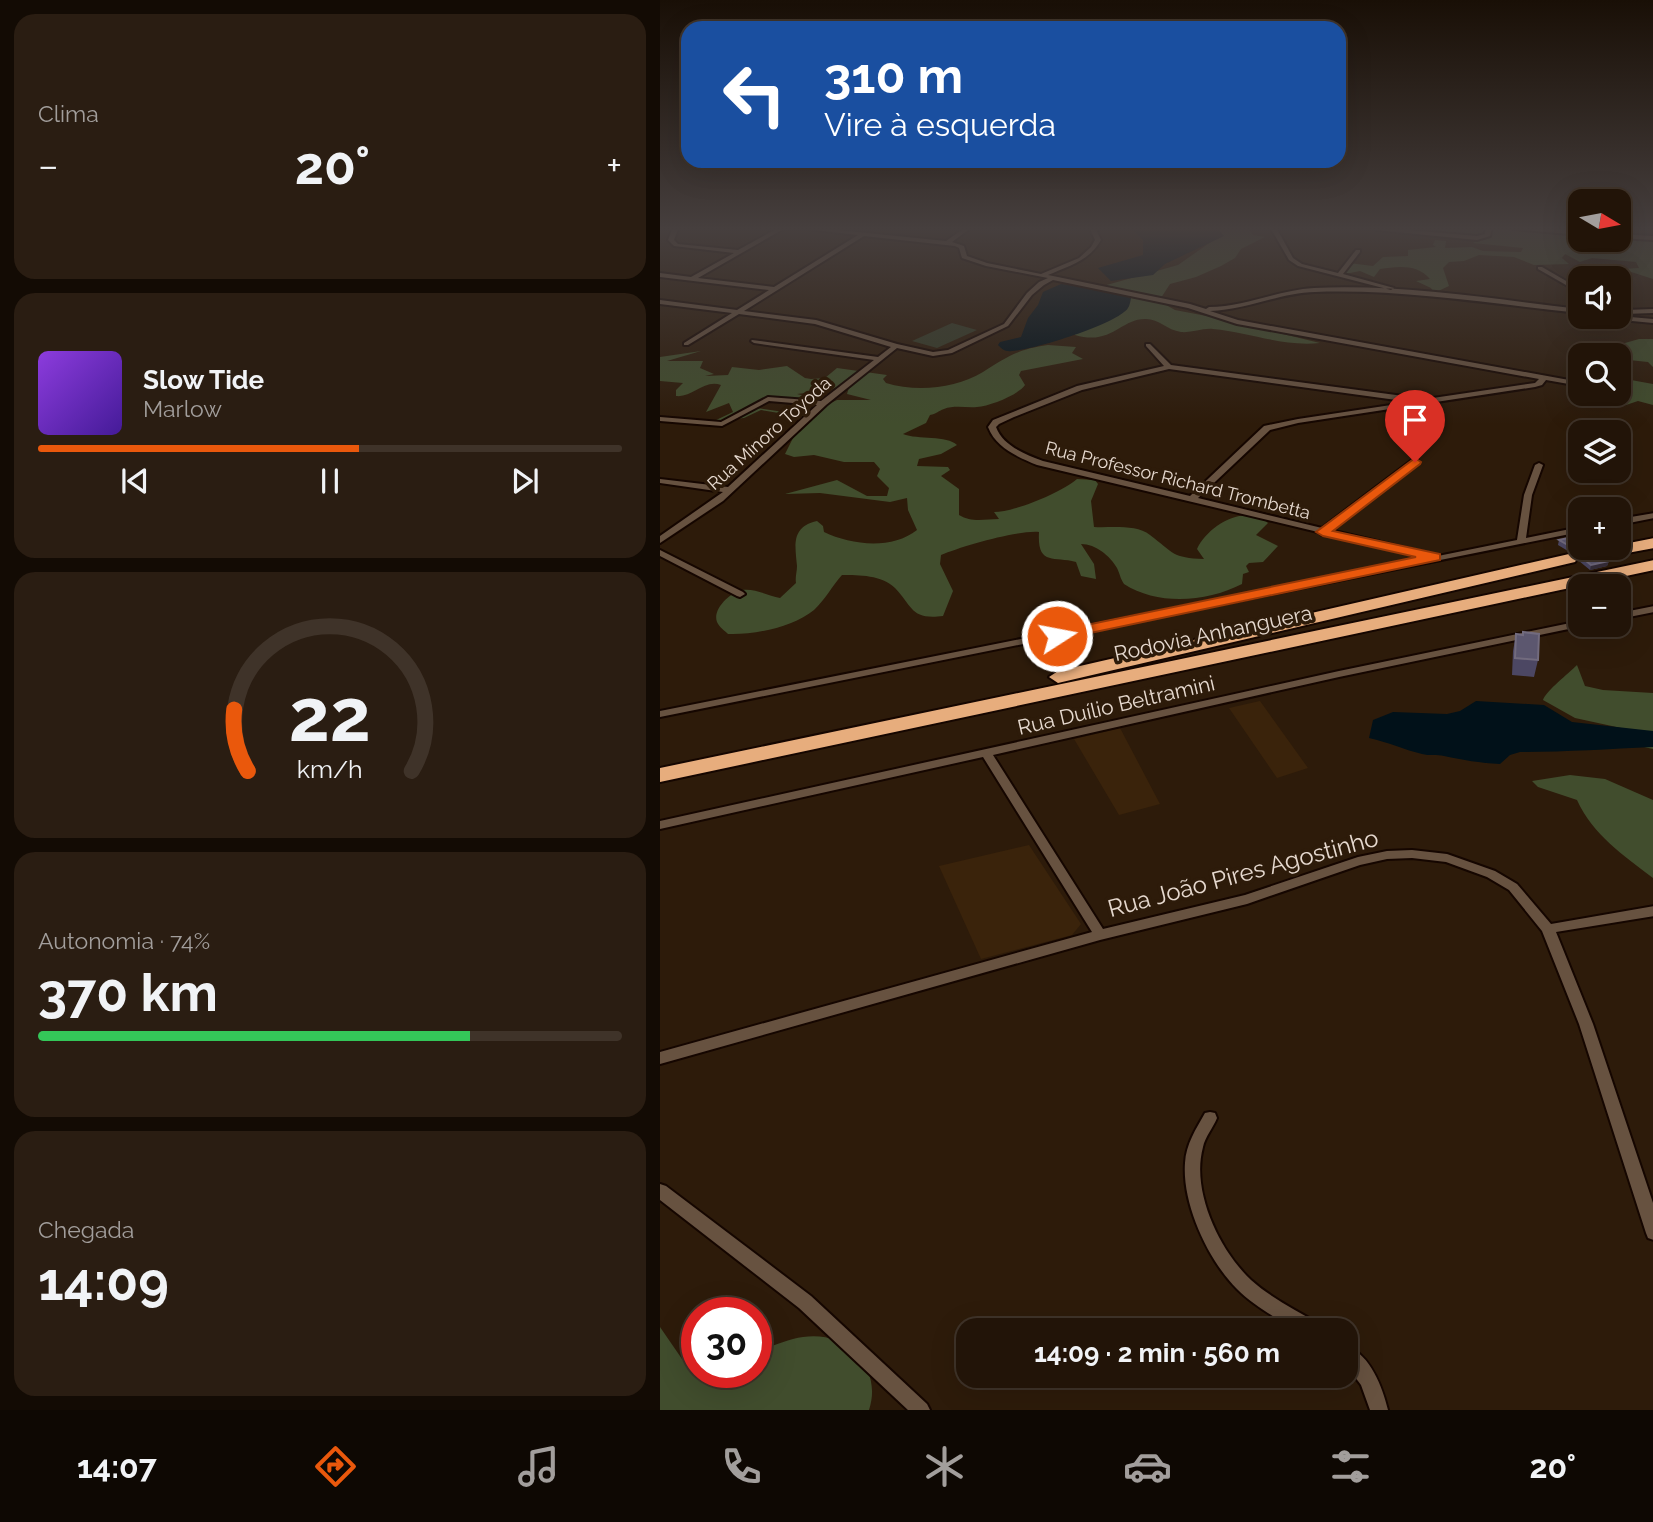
<!DOCTYPE html>
<html lang="pt">
<head>
<meta charset="utf-8">
<style>
  body { margin:0; font-family:Raleway,sans-serif; background:#2a1d12; color:#f1f3f6; height:100vh; display:flex; flex-direction:column; font-size:26px; white-space:nowrap }
  * { box-sizing:border-box; margin:0 }
  p { font-size:23px; color:#a29e9c }
  .icon { flex:none; width:38px; height:38px; fill:none; stroke:currentColor; stroke-width:2; stroke-linecap:round; stroke-linejoin:round }
  .map { position:relative; flex:1; overflow:hidden }
  .side { display:flex; flex-direction:column; gap:14px; padding:14px; background:#130b04; width:660px }
  .side>* { flex:none }
  .top-card { position:absolute; left:21px; top:21px; width:665px; height:147px; border-radius:21px; box-shadow:0 7px 28px #0002,0 0 0 2px #3f3329; background:#1a4fa0; color:#fff; overflow:hidden }
  .needle { width:46px; rotate:100deg }
  .controls { position:absolute; left:908px; top:189px; display:grid; gap:14px }
  .controls a { display:grid; place-items:center; width:63px; height:63px; border-radius:14px; background:#221408; box-shadow:0 7px 28px #0002,0 0 0 2px #3f3329; font-size:35px }
  .speed { position:absolute; left:21px; top:1297px; display:flex; gap:14px; font-size:35px; font-weight:700; text-align:center }
  .speed>* { display:grid; place-content:center; width:91px; height:91px; border-radius:50%; background:#221408; box-shadow:0 7px 28px #0002,0 0 0 2px #3f3329; line-height:1 }
  .speed .limit { border:10px solid #d22; background:#fff; color:#111 }
  .pin { position:absolute; display:grid; place-items:center; width:60px; height:60px; color:#fff; margin:-72px -30px; border-radius:50% 50% 50% 0; rotate:-45deg; box-shadow:0 0 7px #0007 }
  .pin .icon { rotate:45deg }
  .me { position:absolute; width:77px; margin:-38px; rotate:79deg; stroke-linejoin:round; filter:drop-shadow(0 0 5px #0008) }
  .turn { display:flex; align-items:center; gap:24px; height:147px; padding:0 28px; font-size:32px }
  .turn .icon { width:91px; height:91px; stroke-width:2.5 }
  .turn b { display:block; font-size:49px; line-height:60px }
  .big { font-size:52px; font-weight:700; line-height:1.1 }
  .side .widget { flex:1; display:flex; flex-direction:column; justify-content:center; gap:10px; min-width:0; padding:0 24px; border-radius:21px; background:#2a1d12 }
  .side .dial { align-items:center; gap:0 }
  .dial svg { height:182px; overflow:visible; fill:none; stroke:#3f3329; stroke-width:7; stroke-linecap:round; text-anchor:middle }
  .dial text { fill:#f1f3f6; stroke:none }
  .song { display:flex; align-items:center; gap:21px }
  .cover { width:84px; height:84px; border-radius:10px; background:linear-gradient(135deg,hsl(270 70% 55%),hsl(260 70% 35%)) }
  .played { height:7px; border-radius:4px; background:linear-gradient(90deg,#ea580c 55%,#3f3329 55%) }
  .keys { display:flex; justify-content:space-around; direction:ltr }
  .heat { display:flex; justify-content:space-between; align-items:center; font-size:38px; direction:ltr }
  .charge { height:10px; border-radius:5px; background:linear-gradient(90deg,#34c759 74%,#3f3329 0) }
  .trip { position:absolute; left:296px; top:1318px; width:402px; height:70px; border-radius:21px; background:#221408; box-shadow:0 7px 28px #0002,0 0 0 2px #3f3329; font-weight:700; line-height:70px; text-align:center }
  .tabs { display:flex; height:112px; justify-content:space-around; align-items:center; background:#0e0803; color:#a29e9c }
  .tabs .icon { width:49px; height:49px }
  .tabs .active { color:#ea580c }
  .tabs b { font-size:32px; color:#f1f3f6 }
  main { display:flex; flex:1; min-height:0 }
  .map>svg:first-child { display:block }
  .built { fill:#3a230b }
  .green { fill:#353c28 }
  .forest { fill:#414d2d; fill-rule:evenodd }
  .water { fill:#011119 }
  .lines { fill:none; stroke-linecap:round; stroke-linejoin:round }
  .minor-casing { stroke:#150600; stroke-width:4 }
  .motorway-casing { stroke:#150600; stroke-width:4 }
  .minor { fill:#675240; fill-rule:evenodd }
  .motorway { fill:#e7ad7d; fill-rule:evenodd }
  .wall { fill:#4c4763 }
  .shaded-wall { fill:#382f3b }
  .building { fill:#5c576f; stroke:#726b7e; stroke-width:2 }
  .route { fill:#ea580c; stroke:#983908; stroke-width:2 }
  .labels { text-anchor:middle; dominant-baseline:central; stroke-width:7; stroke-linejoin:round; paint-order:stroke }
  .far-street-label { font-size:18px; fill:#e6d9cf; stroke:#2d1b0a }
  .street-label { font-size:21px; fill:#e6d9cf; stroke:#2d1b0a }
  .near-street-label { font-size:24px; fill:#e6d9cf; stroke:#2d1b0a }
</style>
</head>
<body>
<main>
<section class="side">
<div class="widget"><p>Clima</p>
<div class="heat"><a>−</a><b class="big">20°</b><a>+</a></div>
</div>
<div class="widget">
<div class="song"><i class="cover"></i><div><b>Slow Tide</b><p>Marlow</p></div></div>
<div class="played"></div>
<div class="keys"><svg class="icon" aria-label="previous" viewBox="0 0 24 24"><path d="M18 5L8 12l10 7zM5 5v14"/></svg><svg class="icon" aria-label="pause" viewBox="0 0 24 24"><path d="M8 5v14M16 5v14"/></svg><svg class="icon" aria-label="next" viewBox="0 0 24 24"><path d="M6 5l10 7-10 7zM19 5v14"/></svg></div>
</div>
<div class="widget dial"><svg viewBox="0 0 100 80">
<path d="M14 69A42 42 0 1 1 86 69"/>
<path d="M14 69A42 42 0 0 1 8 42" stroke="#ea580c"/>
<text x="50" y="56" font-size="32" font-weight="700">22</text>
<text x="50" y="72" font-size="11">km/h</text>
</svg></div>
<div class="widget"><p>Autonomia · 74%</p><b class="big">370 km</b><div class="charge"></div></div>
<div class="widget"><p>Chegada</p><b class="big">14:09</b></div>
</section>
<div class="map">
<svg width="994" height="1410" viewBox="0 0 994 1410">
  <rect width="100%" height="100%" fill="#2d1b0a"/>
  <!-- built -->
  <path class="built" d="M600,701L648,768L617,778L569,708Z
    M460,728L500,804L459,815L414,739Z
    M369,845L421,924L412,935L321,959L279,866Z"/>
  <!-- green -->
  <path class="green" d="M292,323L317,330L277,348L252,341Z"/>
  <!-- forest -->
  <path class="forest" d="M561,227H587L593,235L605,237L581,249L575,258L561,266L536,277L510,284L499,301L515,310L615,329L619,333L660,343C622,347 589,332 553,329C542,328 532,333 521,332C507,330 499,319 486,319C461,318 452,346 415,335L414,332L464,293L457,288L443,286L518,265L558,237Z
    M721,227H848L870,231L920,229V240H959V236L993,239V279L962,269L979,268L976,262L932,258L920,262L905,254L902,258L909,264L874,265L854,257L819,255L804,261L789,262L783,268L789,286L774,293L771,288L756,281L770,279C758,264 738,266 720,269L714,277L700,271L685,274L681,270L682,266L689,263L713,266L723,257L748,256V250L776,247L773,245L775,240L786,241L785,248L812,247L823,251L861,252L863,248L813,243L824,236Z
    M979,339H993V367L988,362L959,359L961,352L958,345Z
    M388,345L416,347L412,353L423,359L361,371L359,375L365,385C358,395 330,406 317,407C307,408 294,405 284,409C278,411 276,414 270,415L266,423L243,434C258,440 287,435 297,445L281,454L259,459L257,466L288,467L290,470L281,476L299,489V515C312,523 325,519 339,519L334,512C355,512 400,493 417,479L435,480L438,484L431,501L434,527C451,528 476,524 490,535C514,553 512,558 544,559L537,549C548,526 584,503 608,523L596,535L618,546L603,562L589,563L586,566L589,572L583,574L582,584C547,602 498,606 464,584C460,578 460,574 457,568C450,556 436,544 421,544L434,564L436,579L421,576L416,562C393,556 377,566 379,532C358,530 302,546 281,555L280,564L293,591L283,616C251,620 253,607 235,588C222,575 199,575 182,575C172,586 165,600 154,610C133,627 95,635 68,634C65,631 59,627 57,622C52,609 71,592 82,590C95,588 108,596 120,598L136,583C135,577 137,572 137,566C135,545 131,527 157,521L163,526L164,532C191,545 232,550 257,530L248,510L247,498L230,502L160,493L125,494L177,480L207,496H227L229,488L217,476L220,469L214,462H184L154,455L134,457L125,454L133,438L146,423L137,416L101,410L84,418L54,421L73,412L69,403L46,412L61,385C44,379 32,398 16,396V390L23,383L0,381V357L41,351L7,361H43L40,368L54,374L45,376L68,375L72,367L99,370L127,366L145,378L151,379L165,378L177,368L227,375L223,379L226,383C256,392 295,389 323,372C347,357 358,349 388,345ZM187,383L190,384L187,394L211,400H177L158,409L151,408L144,415L97,408L109,402L154,398L137,394L170,390Z
    M971,380L993,384V405L978,401L966,405L954,401L952,394H959V390L972,388L959,382Z
    M917,665L925,686L943,690L993,693V749L975,745L961,728L915,718L883,700C886,691 908,674 917,665Z
    M910,775L945,779L993,800V878C963,855 933,835 917,800L878,787L872,781Z
    M0,1327L22,1359L37,1364V1372H96V1352C111,1347 128,1339 143,1337C187,1330 223,1368 209,1410H0Z"/>
  <!-- water -->
  <path class="water" d="M470,227H556L564,236L505,264L493,275L451,281L438,268L483,255V240Z
    M401,284L442,289L471,298C470,304 469,309 464,312C448,326 374,350 352,351C345,352 342,349 338,345L340,342L361,337L368,318L378,305L383,292Z
    M816,701L884,705L912,722L993,731V747C948,749 905,752 860,752L850,755L840,764C820,763 803,760 784,756C777,754 769,756 762,754C745,750 728,742 709,738L713,720L733,712L787,714L800,711Z"/>
  <g class="lines">
    <!-- minor casing -->
    <g class="minor-casing">
      <path id="minor" d="M13,227H19L14,240L18,244L78,250L120,227H127L38,278L114,287L198,235L129,227H148L286,241L306,227H312L292,242L304,246L307,256L327,263L381,274L419,258L431,247L435,240L429,227H435L441,240C429,261 409,266 388,275L530,304L546,309L549,307C585,307 618,290 654,288C743,284 833,299 920,309V313C832,304 743,289 655,292C619,293 586,310 550,311L578,320L920,382V386L886,380L882,385L875,387L638,423L610,430L538,498L662,528L752,460H758V464L670,530L772,554L773,557L857,540L864,495L875,465L879,463L883,465L872,495L866,538L920,527V532L0,717V711L766,558L665,534L662,535L658,532L377,465C358,457 336,448 328,427L333,420L417,386L504,366L486,346V344H490L511,365L766,399L875,383L879,379L577,324L528,308L393,280L384,285L372,295L348,326L292,353L273,356L237,348L166,405L63,501L0,543V536L63,492L0,483V479L68,487L157,405L109,401L62,426L0,421V417L61,422L108,397L161,401L214,360L94,343L91,341L92,340L218,357L231,347L155,324L79,314L28,345H24V343L72,313L0,304V300L77,310L109,290L0,277V273L31,277L74,253L14,246L8,240ZM204,236L295,246L299,248L302,258L326,266L388,278L379,282L367,293L344,324L288,350L273,352L237,344L156,320L84,311ZM509,369L751,402L638,419L604,426L530,496L383,461C365,454 343,446 336,427L339,424L354,417L422,390Z
        M610,227H616L633,258L642,264L678,273L696,250H700V252L683,274L734,288L731,290L638,266L629,260Z
        M714,227L817,236L825,234L826,227H832L830,236L817,240L716,230Z
        M850,227L920,231V235L853,229Z
        M959,234L994,236V240L959,238Z
        M878,267H882L920,289V293L878,269Z
        M994,309V313L965,314L962,312L965,310Z
        M959,316L994,319V323L951,319L948,317Z
        M994,513V518L959,525V519Z
        M0,550L83,592L85,594L80,597L77,596L0,556Z
        M994,606V612L959,619V613Z
        M920,621V625H924L923,626L679,677L333,755L443,929L585,895L698,857L727,851L752,850L787,854L835,871L857,884L891,924L994,906V916L896,932L933,1024L994,1206V1240L988,1238L986,1233L919,1024L882,931L849,890L827,877L786,862L752,858L727,859L700,865L587,904L440,940L0,1064V1052L432,932L323,757L0,829V821L679,671Z
        M550,1112L555,1113L557,1118C553,1128 545,1137 543,1147C531,1191 559,1250 591,1280C611,1298 636,1310 659,1324L662,1330C653,1330 642,1332 635,1329C629,1326 622,1321 616,1318C603,1310 589,1301 577,1289C548,1260 522,1204 525,1163C526,1144 536,1129 545,1113Z
        M0,1184L6,1186L151,1296L267,1404L270,1410H248L139,1308L0,1200Z
        M686,1345C711,1356 722,1386 728,1410H710L701,1385L686,1365Z"/>
    </g>
    <!-- motorway casing -->
    <g class="motorway-casing">
      <path id="motorway" d="M994,538V548L935,559L927,554L935,549L959,548V545Z
        M909,554L917,559L915,562L398,683L389,677L398,671Z
        M994,560V570L0,782V768Z"/>
    </g>
    <!-- minor -->
    <use href="#minor" class="minor"/>
    <!-- motorway -->
    <use href="#motorway" class="motorway"/>
  </g>
  <!-- wall -->
  <path class="wall" d="M899,540L927,551L935,556L949,561L947,566L930,570L919,561L918,557L898,545Z
    M863,632L878,660L874,677L852,675L853,651L856,634L862,635Z"/>
  <!-- shaded-wall -->
  <path class="shaded-wall" d="M949,561L947,566L930,570L931,565Z"/>
  <!-- building -->
  <path class="building" d="M917,536L920,539V548H928L927,551L935,556L942,555L949,561L931,565L920,556V552L899,540Z
    M863,632L879,634L878,660L855,658L856,634L863,635Z"/>
  <!-- sky -->
  <linearGradient id="sky" x2="0" y2="1"><stop stop-color="#190f06"/><stop offset="0.54" stop-color="#463f3e"/><stop offset="1" stop-color="#463f3e" stop-opacity="0"/></linearGradient>
  <rect width="994" height="424" fill="url(#sky)"/>
  <!-- route -->
  <path class="route" d="M755,458L761,462L760,464L673,531L780,554V560L397,640L390,636L397,631L756,557L663,536L656,532Z"/>
  <g class="labels">
    <!-- far-street labels -->
    <g class="far-street-label">
      <text transform="translate(109 433) rotate(-42)">Rua Minoro Toyoda</text>
      <text transform="translate(518 480) rotate(14)">Rua Professor Richard Trombetta</text>
    </g>
    <!-- street labels -->
    <g class="street-label">
      <text transform="translate(553 633) rotate(-12)">Rodovia Anhanguera</text>
      <text transform="translate(456 705) rotate(-13)">Rua Duílio Beltramini</text>
    </g>
    <!-- near-street labels -->
    <g class="near-street-label">
      <text transform="translate(583 873) rotate(-15)">Rua João Pires Agostinho</text>
    </g>
  </g>
</svg>
<div class="controls">
<a><svg class="needle" viewBox="-14 -14 28 28"><path d="M0-13l5 13h-10z" fill="#e53935"/><path d="M0 13l5-13h-10z" fill="#a29e9c"/></svg></a>
<a><svg class="icon" aria-label="sound" viewBox="0 0 24 24"><path d="M4 9h4l5-4v14l-5-4H4zM17 9q2 3 0 6"/></svg></a>
<a><svg class="icon" aria-label="search" viewBox="0 0 24 24"><circle cx="10" cy="10" r="6"/><path d="M15 15l6 6"/></svg></a>
<a><svg class="icon" aria-label="layers" viewBox="0 0 24 24"><path d="M12 4l9 5-9 5-9-5zM3 14l9 5 9-5"/></svg></a>
<a>+</a>
<a>−</a>
</div>
<div class="speed"><div class="limit">30</div></div>
<div class="pin" style="left:755px;top:462px;background:#d93025"><svg class="icon" aria-label="arrive" viewBox="0 0 24 24"><path d="M6 21V4h12l-3 4 3 4H6"/></svg></div>
<svg class="me" style="left:397px;top:636px" viewBox="-20 -20 40 40"><circle r="17" fill="#ea580c" stroke="#fff" stroke-width="3"/><path d="M0-11L8 9 0 5-8 9z" fill="#fff"/></svg>
<div class="trip">14:09 · 2 min · 560 m</div>
<div class="top-card">
<div class="turn"><svg class="icon" aria-label="left" viewBox="0 0 24 24"><path d="M17 20v-9H6M10 6l-5 5 5 5"/></svg><div><b>310 m</b>Vire à esquerda</div></div>
</div>
</div>
</main>
<nav class="tabs">
<b>14:07</b>
<svg class="icon active" aria-label="directions" viewBox="0 0 24 24"><path d="M12 3l9 9-9 9-9-9zM9 14v-3h6M13 9l2 2-2 2"/></svg>
<svg class="icon" aria-label="music" viewBox="0 0 24 24"><path d="M9 18V5l10-2v13"/><circle cx="6" cy="18" r="3"/><circle cx="16" cy="16" r="3"/></svg>
<svg class="icon" aria-label="phone" viewBox="0 0 24 24"><path d="M5 4h4l2 5-3 2q2 4 5 5l2-3 5 2v4C11 20 4 13 5 4z"/></svg>
<svg class="icon" aria-label="climate" viewBox="0 0 24 24"><path d="M12 3v18M4 7l16 10M4 17L20 7"/></svg>
<svg class="icon" aria-label="car" viewBox="0 0 24 24"><path d="M5 17H2v-5l4-1 3-4h7l3 4 3 1v5h-3M9 17h6M6 11h13"/><circle cx="7" cy="17" r="2"/><circle cx="17" cy="17" r="2"/></svg>
<svg class="icon" aria-label="filters" viewBox="0 0 24 24"><path d="M4 7h16M4 17h16"/><circle cx="9" cy="7" r="2"/><circle cx="15" cy="17" r="2"/></svg>
<b>20°</b>
</nav>
</body>
</html>
